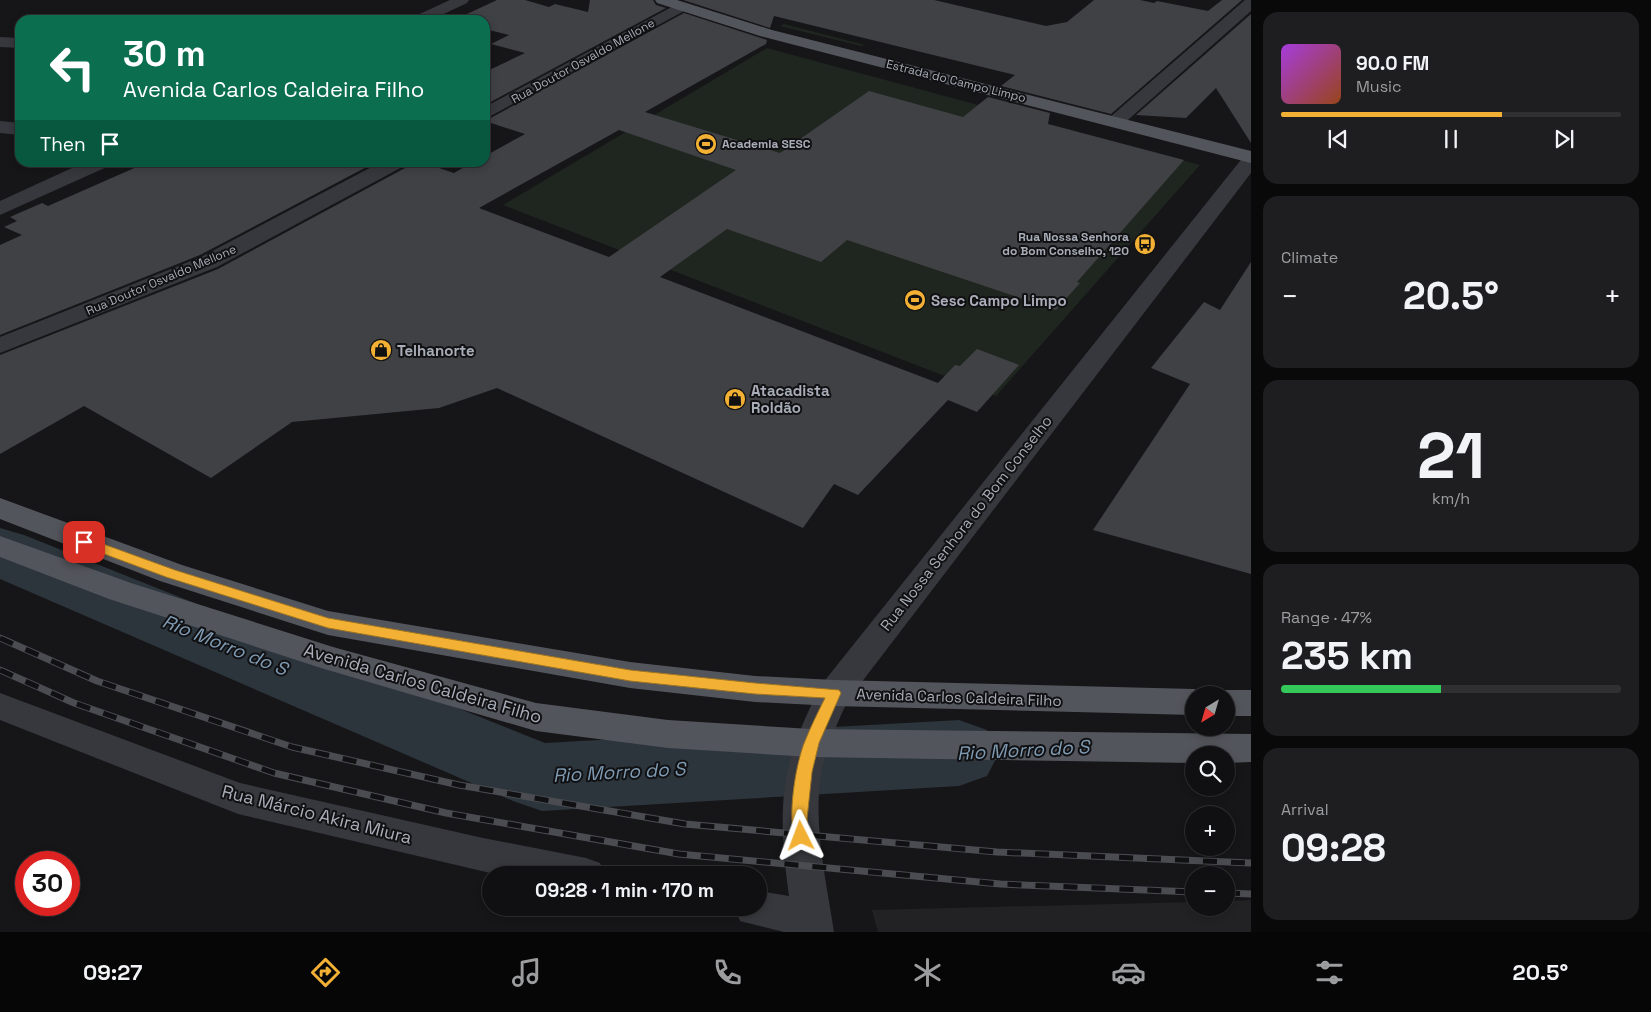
<!DOCTYPE html>
<html lang="en">
<head>
<meta charset="utf-8">
<style>
  body { margin:0; font-family:"Space Grotesk",sans-serif; background:#1e1e20; color:#f1f3f6; height:100vh; display:flex; flex-direction:column; font-size:19px; white-space:nowrap }
  * { box-sizing:border-box; margin:0 }
  p { font-size:16px; color:#9c9d9f }
  .icon { flex:none; width:28px; height:28px; fill:none; stroke:currentColor; stroke-width:2; stroke-linecap:round; stroke-linejoin:round }
  .map { position:relative; flex:1; overflow:hidden }
  .details { display:flex; flex-direction:column; gap:12px; padding:12px; background:#09090a; width:400px }
  .details>* { flex:none }
  .guide { position:absolute; left:15px; top:15px; width:475px; height:152px; border-radius:15px; box-shadow:0 2px 8px #0003,0 0 0 1px #303032; background:#0b6e4f; color:#fff; overflow:hidden }
  .needle { width:32px; rotate:217deg }
  .fabs { position:absolute; left:1185px; top:686px; display:grid; gap:10px }
  .fabs a { display:grid; place-items:center; width:50px; height:50px; border-radius:50%; background:#101012; box-shadow:0 2px 8px #0003,0 0 0 1px #303032; font-size:25px }
  .speed { position:absolute; left:15px; top:851px; display:flex; gap:10px; font-size:25px; font-weight:700; text-align:center }
  .speed>* { display:grid; place-content:center; width:65px; height:65px; border-radius:50%; background:#101012; box-shadow:0 2px 8px #0003,0 0 0 1px #303032; line-height:1 }
  .speed .limit { border:8px solid #d22; background:#fff; color:#111 }
  .pin { position:absolute; display:grid; place-items:center; width:42px; height:42px; color:#fff; margin:-21px; border-radius:10px; box-shadow:0 2px 8px #0006 }
  .me { position:absolute; width:55px; margin:-28px; rotate:357deg; stroke-linejoin:round; filter:drop-shadow(0 0 4px #0008) }
  .turn { display:flex; align-items:center; gap:18px; height:105px; padding:0 25px; font-size:22px }
  .turn .icon { width:65px; height:65px; stroke-width:2.5 }
  .turn b { display:block; font-size:35px; line-height:42px }
  .then { display:flex; align-items:center; height:48px; padding:0 25px; background:#0003; gap:10px; font-size:19px }
  .big { font-size:38px; font-weight:800; line-height:1.1 }
  .details .card { flex:1; display:flex; flex-direction:column; justify-content:center; gap:8px; min-width:0; padding:0 18px; border-radius:15px; background:#1e1e20 }
  .details .dial { align-items:center; gap:0 }
  .dial b { font-size:65px; line-height:1 }
  .song { display:flex; align-items:center; gap:15px }
  .cover { width:60px; height:60px; border-radius:8px; background:linear-gradient(135deg,hsl(280 70% 55%),hsl(20 70% 35%)) }
  .played { height:5px; border-radius:2px; background:linear-gradient(90deg,#f2b134 65%,#303032 65%) }
  .keys { display:flex; justify-content:space-around; direction:ltr }
  .heat { display:flex; justify-content:space-between; align-items:center; font-size:28px; direction:ltr }
  .charge { height:8px; border-radius:4px; background:linear-gradient(90deg,#34c759 47%,#303032 0) }
  .trip { position:absolute; left:482px; top:866px; width:285px; height:50px; border-radius:25px; background:#101012; box-shadow:0 2px 8px #0003,0 0 0 1px #303032; font-weight:800; line-height:50px; text-align:center }
  .dock { display:flex; height:80px; justify-content:space-around; align-items:center; background:#060607; color:#9c9d9f }
  .dock .icon { width:35px; height:35px }
  .dock .active { color:#f2b134 }
  .dock b { font-size:22px; color:#f1f3f6 }
  main { display:flex; flex:1; min-height:0 }
  .map>svg:first-child { display:block }
  .built { fill:#222225 }
  .green { fill:#1e261f }
  .lines { fill:none; stroke-linecap:round; stroke-linejoin:round }
  .river { fill:#2c353c; fill-rule:evenodd }
  .building { fill:#404145; fill-rule:evenodd }
  .minor { fill:#37383d; fill-rule:evenodd }
  .primary { fill:#53555c; fill-rule:evenodd }
  .rail-casing { stroke:#4a4c52; stroke-width:7 }
  .rail { stroke:#111113; stroke-width:5; stroke-dasharray:14; stroke-linecap:butt }
  .route { fill:#f2b134; stroke:#9d7322 }
  .labels { text-anchor:middle; dominant-baseline:central; stroke-width:4; stroke-linejoin:round; paint-order:stroke }
  .far-street-label { font-size:12px; fill:#a8adb8; stroke:#111113 }
  .far-poi-label { font-size:12px; font-weight:bold; fill:#a8adb8; stroke:#111113; text-anchor:start }
  .poi-label { font-size:15px; font-weight:bold; fill:#a8adb8; stroke:#111113; text-anchor:start }
  .street-label { font-size:15px; fill:#a8adb8; stroke:#111113 }
  .near-street-label { font-size:18px; fill:#a8adb8; stroke:#111113 }
  .near-water-label { font-size:19px; font-style:italic; fill:#7f9bb3; stroke:#111113 }
</style>
</head>
<body>
<main>
<div class="map">
<svg width="1251" height="932" viewBox="0 0 1251 932">
  <rect width="100%" height="100%" fill="#161618"/>
  <!-- built -->
  <path class="built" d="M1251,900V932H878L872,910L1194,902V908H1226V901Z"/>
  <!-- green -->
  <path class="green" d="M784,24L865,45L861,46L780,26Z
    M767,48L1200,165L996,396L503,205Z"/>
  <g class="lines">
    <!-- river -->
    <path class="river" d="M0,528L24,535L545,743L959,720L987,730L999,753L987,776L959,786L542,811L513,801L0,579Z"/>
  </g>
  <!-- building -->
  <path class="building" d="M497,0H525L549,7L555,4L588,12L590,0H653L656,5L666,8L485,105V72L525,53L491,44L509,35L485,29V20H454Z
    M683,0H934L1046,26L1067,22L1094,0H1140L1154,3L1157,1L1208,11L1222,0H1242L1111,114L1001,86L1015,75L774,16L770,28Z
    M684,13L767,40L766,44L645,112L780,153L869,91L963,117L988,97L1050,113L1048,124L1184,160L1077,282L1080,283L1056,310L847,240L821,262L727,229L660,277L938,383L955,365L960,366L977,349L1019,365L977,412L948,400L858,495L834,484L803,528L497,388L439,408L292,422L211,478L84,406L0,454V355L218,269L405,168L408,162H421L454,173L473,162H485V156L525,134L485,121ZM619,130L736,170L609,257L479,208Z
    M1251,14V143L1216,88L1186,118L1136,115Z
    M148,162H376L200,255L0,335V245L22,235L4,227L17,221L10,217L42,203L48,206Z
    M1251,262V574L1093,530L1190,384L1151,368L1204,302L1220,310Z"/>
  <g class="lines">
    <!-- minor -->
    <path class="minor" d="M450,0H469L467,3L431,20H410L413,17Z
      M1245,0H1251V11L1121,126H1109L1106,122L1109,118Z
      M681,2L689,7L686,10L485,119V107Z
      M0,37L20,38V48L0,47Z
      M0,121L20,123V135L0,133Z
      M1251,154V173L848,700C838,721 829,742 823,764C811,819 826,878 834,932H784L740,921L735,908H759V891L789,896C777,807 779,765 822,684L1244,156Z
      M85,162H111L109,166L0,215V201Z
      M381,162H406L404,166L217,267L0,353V337L201,257Z
      M0,693L240,783L483,838L586,858L600,863L605,875H499L238,814L0,720Z"/>
    <!-- primary -->
    <path class="primary" d="M655,0H677L772,30L1251,151V163L760,36L657,3Z
      M0,498L182,565L328,611L630,662L755,676L834,680L1194,689L1207,695H1194V715L834,706L755,702L630,688L328,635L160,581L0,519Z
      M0,536L131,583L333,647L536,703L668,720L811,729L1251,734V762L1226,763V755H1194V763L811,757L668,748L536,731L321,668L109,599L0,557Z
      M1226,690H1251V716H1226V695H1213Z"/>
    <!-- rail casing -->
    <g class="rail-casing">
      <path id="rail" d="M0,638L97,681L292,747L459,785L685,824L997,852L1251,863
        M0,670L74,703L274,773L446,813L679,854L1000,884L1194,892
        M1226,893L1251,894"/>
    </g>
    <!-- rail -->
    <use href="#rail" class="rail"/>
  </g>
  <!-- route -->
  <path class="route" d="M84,537L175,570L328,618L630,670L755,683L839,690L841,693L819,743L812,772L807,819L809,836L807,841L801,843L796,841C786,820 796,762 805,741C811,726 818,712 825,698L755,694L630,681L328,628L166,577L80,545L78,542L80,539Z"/>
  <!-- icons -->
  <defs>
    <g id="stadium-disc" transform="scale(1.125)"><circle r="9.5" fill="#f2b134" stroke="#111113"/><path d="M0-5a6.5 5 0 1 0 0 10a6.5 5 0 1 0 0-10ZM-3.5-1.8h7v3.6h-7Z" fill="#111"/></g>
    <g id="bus-disc" transform="scale(1.125)"><circle r="9.5" fill="#f2b134" stroke="#111113"/><path d="M-5-6H5V4H4V6H2V4H-2V6H-4V4H-5ZM-3.5-4V0h7V-4ZM-3.5 1.2v1.5H-2V1.2ZM2 1.2v1.5H3.5V1.2Z" fill="#111"/></g>
    <g id="shop-disc" transform="scale(1.125)"><circle r="9.5" fill="#f2b134" stroke="#111113"/><path d="M-5-2.5h2.3a2.7 3.5 0 0 1 5.4 0H5L5.5 6h-11ZM-1.5-2.5h3a1.5 2.3 0 0 0-3 0Z" fill="#111"/></g>
  </defs>
  <g fill-rule="evenodd">
    <use href="#stadium-disc" x="706" y="144"/>
    <use href="#bus-disc" x="1145" y="244"/>
    <use href="#stadium-disc" x="915" y="300"/>
    <use href="#shop-disc" x="381" y="350"/>
    <use href="#shop-disc" x="735" y="399"/>
  </g>
  <g class="labels">
    <!-- far-street labels -->
    <g class="far-street-label">
      <text transform="translate(583 61) rotate(-29)">Rua Doutor Osvaldo Mellone</text>
      <text transform="translate(956 81) rotate(14)">Estrada do Campo Limpo</text>
      <text transform="translate(161 280) rotate(-23)">Rua Doutor Osvaldo Mellone</text>
    </g>
    <!-- far-poi labels -->
    <g class="far-poi-label">
      <text x="722" y="144">Academia SESC</text>
      <text x="1129" y="237" text-anchor="end">Rua Nossa Senhora<tspan x="1129" dy="14">do Bom Conselho, 120</tspan></text>
    </g>
    <!-- poi labels -->
    <g class="poi-label">
      <text x="931" y="300">Sesc Campo Limpo</text>
      <text x="397" y="350">Telhanorte</text>
      <text x="751" y="390">Atacadista<tspan x="751" dy="17">Roldão</tspan></text>
    </g>
    <!-- street labels -->
    <g class="street-label">
      <text transform="translate(966 523) rotate(-52)">Rua Nossa Senhora do Bom Conselho</text>
      <text transform="translate(959 697) rotate(2)">Avenida Carlos Caldeira Filho</text>
    </g>
    <!-- near-street labels -->
    <g class="near-street-label">
      <text transform="translate(423 683) rotate(16)">Avenida Carlos Caldeira Filho</text>
      <text transform="translate(317 814) rotate(14)">Rua Márcio Akira Miura</text>
    </g>
    <!-- near-water labels -->
    <g class="near-water-label">
      <text transform="translate(225 645) rotate(22)">Rio Morro do S</text>
      <text transform="translate(1023 750) rotate(-3)">Rio Morro do S</text>
      <text transform="translate(619 772) rotate(-3)">Rio Morro do S</text>
    </g>
  </g>
</svg>
<div class="fabs">
<a><svg class="needle" viewBox="-14 -14 28 28"><path d="M0-13l5 13h-10z" fill="#e53935"/><path d="M0 13l5-13h-10z" fill="#9c9d9f"/></svg></a>
<a><svg class="icon" aria-label="search" viewBox="0 0 24 24"><circle cx="10" cy="10" r="6"/><path d="M15 15l6 6"/></svg></a>
<a>+</a>
<a>−</a>
</div>
<div class="speed"><div class="limit">30</div></div>
<div class="pin" style="left:84px;top:542px;background:#d93025"><svg class="icon" aria-label="arrive" viewBox="0 0 24 24"><path d="M6 21V4h12l-3 4 3 4H6"/></svg></div>
<svg class="me" style="left:801px;top:836px" viewBox="-20 -20 40 40"><path d="M0-17L14 15 0 8-14 15z" fill="#f2b134" stroke="#fff" stroke-width="4"/></svg>
<div class="trip">09:28 · 1 min · 170 m</div>
<div class="guide">
<div class="turn"><svg class="icon" aria-label="left" viewBox="0 0 24 24"><path d="M17 20v-9H6M10 6l-5 5 5 5"/></svg><div><b>30 m</b>Avenida Carlos Caldeira Filho</div></div>
<div class="then">Then<svg class="icon" aria-label="arrive" viewBox="0 0 24 24"><path d="M6 21V4h12l-3 4 3 4H6"/></svg></div>
</div>
</div>
<section class="details">
<div class="card">
<div class="song"><i class="cover"></i><div><b>90.0 FM</b><p>Music</p></div></div>
<div class="played"></div>
<div class="keys"><svg class="icon" aria-label="previous" viewBox="0 0 24 24"><path d="M18 5L8 12l10 7zM5 5v14"/></svg><svg class="icon" aria-label="pause" viewBox="0 0 24 24"><path d="M8 5v14M16 5v14"/></svg><svg class="icon" aria-label="next" viewBox="0 0 24 24"><path d="M6 5l10 7-10 7zM19 5v14"/></svg></div>
</div>
<div class="card"><p>Climate</p>
<div class="heat"><a>−</a><b class="big">20.5°</b><a>+</a></div>
</div>
<div class="card dial"><b>21</b><p>km/h</p></div>
<div class="card"><p>Range · 47%</p><b class="big">235 km</b><div class="charge"></div></div>
<div class="card"><p>Arrival</p><b class="big">09:28</b></div>
</section>
</main>
<nav class="dock">
<b>09:27</b>
<svg class="icon active" aria-label="directions" viewBox="0 0 24 24"><path d="M12 3l9 9-9 9-9-9zM9 14v-3h6M13 9l2 2-2 2"/></svg>
<svg class="icon" aria-label="music" viewBox="0 0 24 24"><path d="M9 18V5l10-2v13"/><circle cx="6" cy="18" r="3"/><circle cx="16" cy="16" r="3"/></svg>
<svg class="icon" aria-label="phone" viewBox="0 0 24 24"><path d="M5 4h4l2 5-3 2q2 4 5 5l2-3 5 2v4C11 20 4 13 5 4z"/></svg>
<svg class="icon" aria-label="climate" viewBox="0 0 24 24"><path d="M12 3v18M4 7l16 10M4 17L20 7"/></svg>
<svg class="icon" aria-label="car" viewBox="0 0 24 24"><path d="M5 17H2v-5l4-1 3-4h7l3 4 3 1v5h-3M9 17h6M6 11h13"/><circle cx="7" cy="17" r="2"/><circle cx="17" cy="17" r="2"/></svg>
<svg class="icon" aria-label="filters" viewBox="0 0 24 24"><path d="M4 7h16M4 17h16"/><circle cx="9" cy="7" r="2"/><circle cx="15" cy="17" r="2"/></svg>
<b>20.5°</b>
</nav>
</body>
</html>
